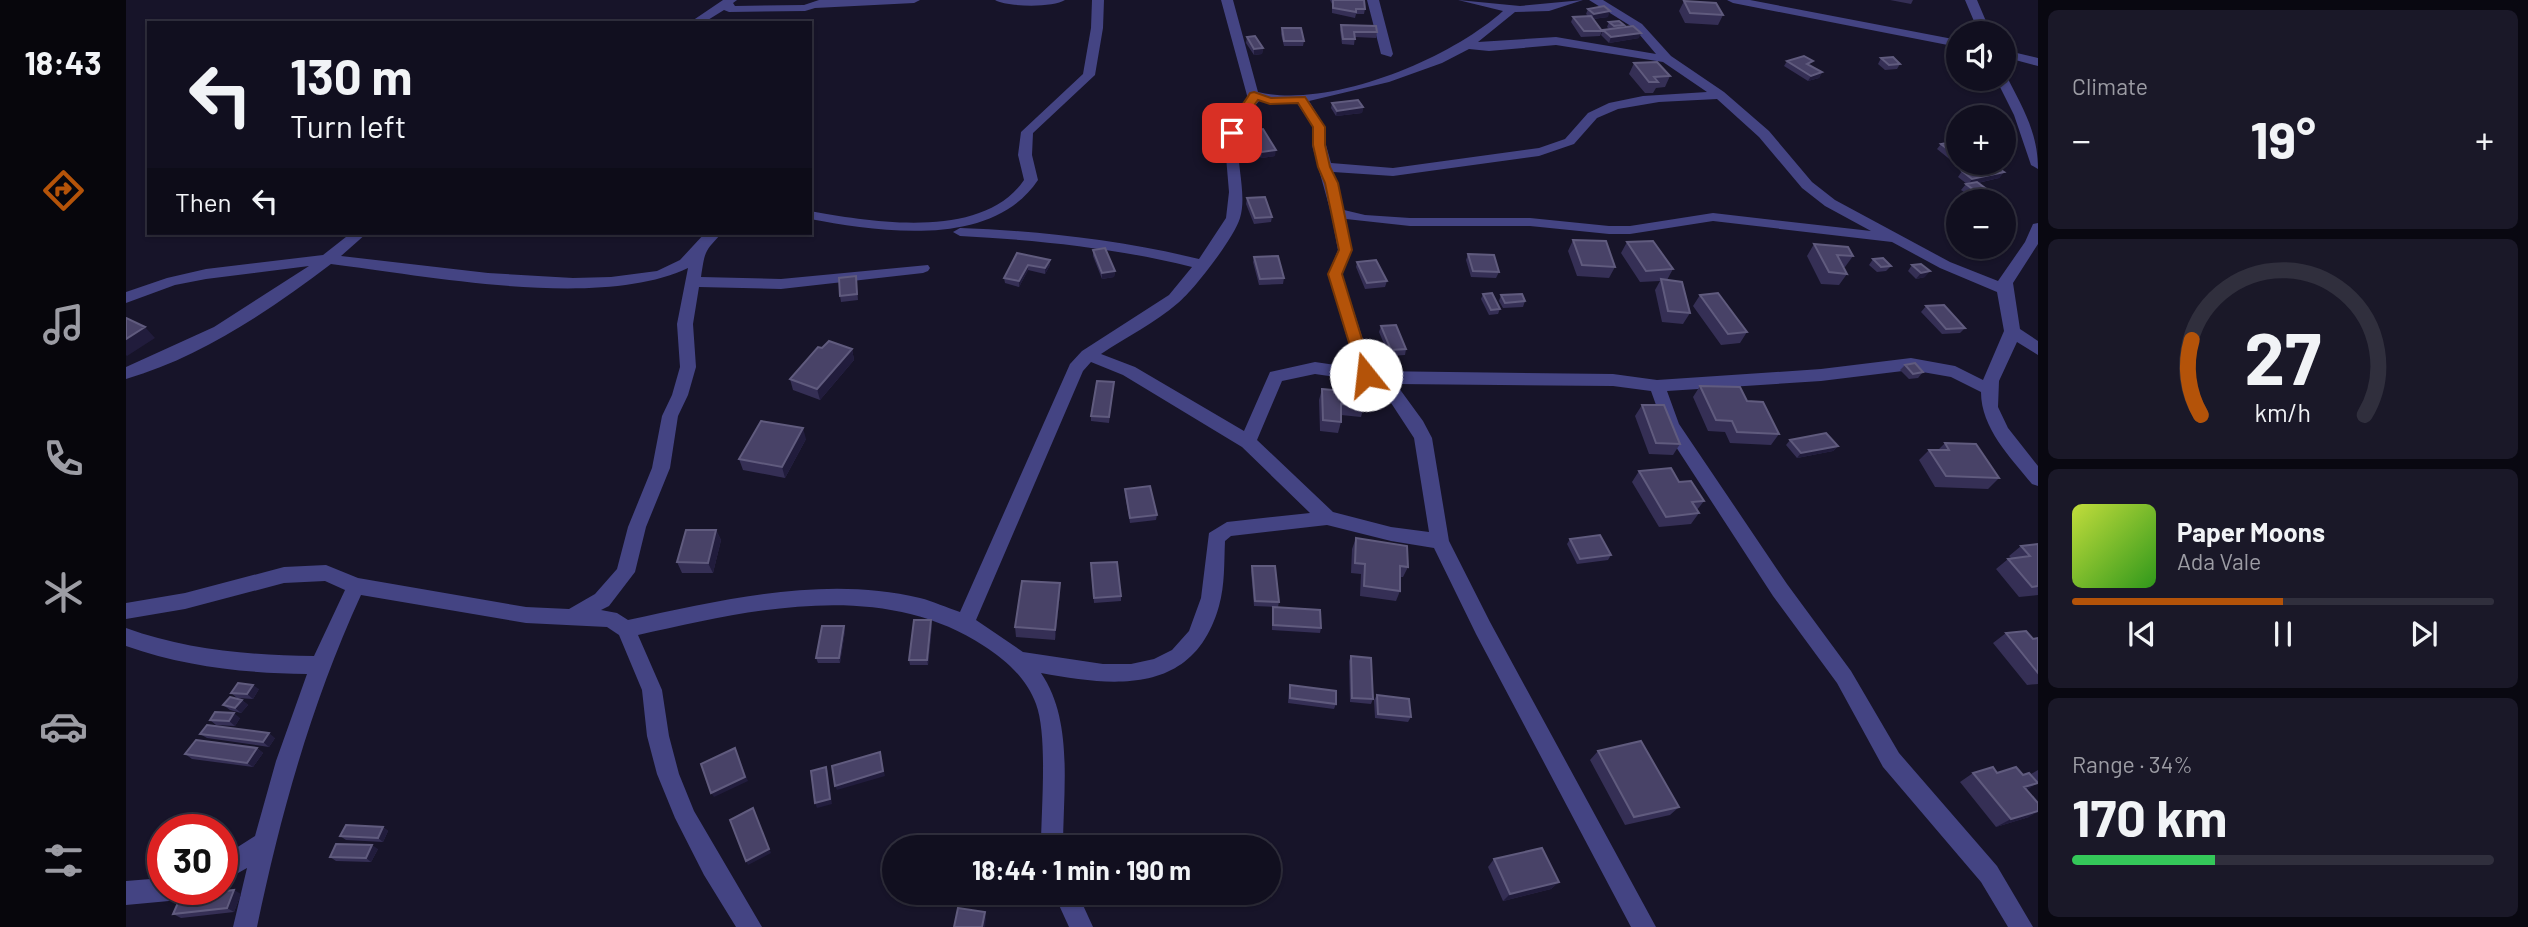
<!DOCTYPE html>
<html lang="en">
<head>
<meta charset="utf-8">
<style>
  body { margin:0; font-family:Barlow,sans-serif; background:#1a1828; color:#f1f3f6; height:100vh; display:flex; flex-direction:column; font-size:26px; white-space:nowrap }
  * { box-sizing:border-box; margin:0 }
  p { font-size:23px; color:#9c9ca4 }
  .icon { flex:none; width:38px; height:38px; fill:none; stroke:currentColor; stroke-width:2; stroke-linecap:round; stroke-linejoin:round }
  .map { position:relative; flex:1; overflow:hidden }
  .panel { display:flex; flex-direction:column; gap:10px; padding:10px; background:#090811; width:490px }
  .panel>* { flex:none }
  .banner { position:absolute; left:21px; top:21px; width:665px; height:214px; border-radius:0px; box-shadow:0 2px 5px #0004,0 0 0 2px #302f3d; background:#110f1f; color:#f1f3f6; overflow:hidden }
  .fabs { position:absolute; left:1820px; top:21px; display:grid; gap:14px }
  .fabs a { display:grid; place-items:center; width:70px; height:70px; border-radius:50%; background:#110f1f; box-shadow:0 2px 5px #0004,0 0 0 2px #302f3d; font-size:35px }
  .speed { position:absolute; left:21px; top:814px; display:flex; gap:14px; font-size:35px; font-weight:700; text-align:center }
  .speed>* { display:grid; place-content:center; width:91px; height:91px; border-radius:50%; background:#110f1f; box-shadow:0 2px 5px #0004,0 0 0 2px #302f3d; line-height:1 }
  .speed .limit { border:10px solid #d22; background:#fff; color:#111 }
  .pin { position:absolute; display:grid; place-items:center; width:60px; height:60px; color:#fff; margin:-30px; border-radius:14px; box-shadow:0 4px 10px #0006 }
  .me { position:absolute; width:77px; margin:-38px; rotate:344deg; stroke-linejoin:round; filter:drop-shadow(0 0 5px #0008) }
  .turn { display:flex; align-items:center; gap:24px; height:147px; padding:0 28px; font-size:32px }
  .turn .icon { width:91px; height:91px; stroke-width:2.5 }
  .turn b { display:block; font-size:49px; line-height:60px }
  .then { display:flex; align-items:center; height:66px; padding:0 28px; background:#0003; gap:14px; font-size:26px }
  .big { font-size:52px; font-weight:700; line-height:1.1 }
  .panel .tile { flex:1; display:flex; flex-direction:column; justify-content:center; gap:10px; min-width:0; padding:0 24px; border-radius:10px; background:#1a1828 }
  .panel .dial { align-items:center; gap:0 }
  .dial svg { height:182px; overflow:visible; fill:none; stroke:#302f3d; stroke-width:7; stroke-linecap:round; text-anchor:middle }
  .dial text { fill:#f1f3f6; stroke:none }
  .song { display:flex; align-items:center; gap:21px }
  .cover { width:84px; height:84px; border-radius:10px; background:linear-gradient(135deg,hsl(70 70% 55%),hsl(110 70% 35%)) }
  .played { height:7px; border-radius:4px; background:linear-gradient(90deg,#b45309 50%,#302f3d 50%) }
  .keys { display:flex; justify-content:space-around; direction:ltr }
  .heat { display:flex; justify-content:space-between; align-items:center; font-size:38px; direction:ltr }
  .charge { height:10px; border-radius:5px; background:linear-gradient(90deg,#34c759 34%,#302f3d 0) }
  .trip { position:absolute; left:756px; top:835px; width:399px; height:70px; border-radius:35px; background:#110f1f; box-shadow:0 2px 5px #0004,0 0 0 2px #302f3d; font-weight:700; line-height:70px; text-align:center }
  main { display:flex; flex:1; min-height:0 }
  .dock { display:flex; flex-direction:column; width:126px; justify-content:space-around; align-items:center; background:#07060c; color:#9c9ca4 }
  .dock .icon { width:49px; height:49px }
  .dock .on { color:#b45309 }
  .dock b { font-size:32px; color:#f1f3f6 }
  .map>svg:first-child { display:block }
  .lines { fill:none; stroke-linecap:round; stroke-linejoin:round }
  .street { fill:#444483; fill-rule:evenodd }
  .wall { fill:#352f55 }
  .shaded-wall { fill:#211c3c }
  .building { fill:#484267; stroke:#605b7e; stroke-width:2 }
  .route { fill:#b45309; stroke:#753606; stroke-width:2 }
</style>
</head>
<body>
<main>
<nav class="dock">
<b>18:43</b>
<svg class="icon on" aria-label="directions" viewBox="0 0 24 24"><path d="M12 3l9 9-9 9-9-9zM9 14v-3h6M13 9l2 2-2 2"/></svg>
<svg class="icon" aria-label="music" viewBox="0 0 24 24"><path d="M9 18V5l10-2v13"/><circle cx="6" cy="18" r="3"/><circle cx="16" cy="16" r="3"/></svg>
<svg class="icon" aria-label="phone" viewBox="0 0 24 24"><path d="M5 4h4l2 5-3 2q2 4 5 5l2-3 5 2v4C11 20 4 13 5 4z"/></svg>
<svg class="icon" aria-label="climate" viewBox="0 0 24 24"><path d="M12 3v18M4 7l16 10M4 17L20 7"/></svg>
<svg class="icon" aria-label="car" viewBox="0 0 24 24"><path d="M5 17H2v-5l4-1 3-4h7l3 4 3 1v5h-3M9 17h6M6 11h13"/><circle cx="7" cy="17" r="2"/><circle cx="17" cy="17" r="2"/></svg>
<svg class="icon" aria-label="filters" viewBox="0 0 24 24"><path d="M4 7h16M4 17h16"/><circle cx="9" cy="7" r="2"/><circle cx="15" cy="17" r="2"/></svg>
</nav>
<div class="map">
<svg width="1912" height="927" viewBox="0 0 1912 927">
  <rect width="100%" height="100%" fill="#171429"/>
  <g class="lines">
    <!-- street -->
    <path class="street" d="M597,0H611L607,3L609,6L678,5L693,0H794L788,3L689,8L679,11L603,12L598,10L577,23H563Z
      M869,0H939C927,8 881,7 869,0Z
      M966,0H978L977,28L969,75L907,133L906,155L912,180C866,249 754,232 684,219V211C745,222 857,241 898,180L892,155L895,132L957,74L965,28Z
      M1095,0H1107L1132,92C1204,109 1324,59 1377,11L1332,0L1394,6L1457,0L1423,11L1389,12L1352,42L1430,37L1530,54L1508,28L1463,0H1477L1516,24L1545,56L1598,92L1643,131L1686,182L1709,200L1824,262L1872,281L1899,242L1907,224L1912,223V244L1887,283L1894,329L1912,341V355L1891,342L1873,381L1872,407L1882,428L1912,466V486L1906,484C1884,457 1855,428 1855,392L1825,377L1785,370L1695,381L1541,391L1553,424L1661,584L1725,671L1773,753L1871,866L1907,927H1882L1855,882L1757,767L1711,683L1647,596L1539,430L1525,391L1487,386L1270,384L1297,421L1306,438L1323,541L1364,622L1530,927H1505L1350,634L1308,548L1265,541L1201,525L1105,536L1099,541C1098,563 1099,585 1093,606C1068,695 990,687 915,673C948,721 937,791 937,847H915C915,810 922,736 910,704C901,679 880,660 858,646C755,578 624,610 512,635L536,690L543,736L553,774L568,811L636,927H610L578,875L549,818L531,774L521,736L516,690L493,635L481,627L400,623L235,595C186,702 155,812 131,927H107L121,868L96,882V857L129,836L150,761L181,674C119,673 59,667 0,646V628C61,650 123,655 188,656L219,590L199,581L158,583L59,609L0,619V603L59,593L158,567L200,565L232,578L400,607L443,609L469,594L491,569L502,527L526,468L536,416L546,395L554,367L551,324L562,268C474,310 302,276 205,264C143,311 75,357 0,379V367L88,327L183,266L80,279L49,285L0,303V292L41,278L80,269L197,255L225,233H241L215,256L362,273L447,278L485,277L531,271L554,260L579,233H596C578,252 579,251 575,277L655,279L802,265L804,268L802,271L797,273L655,289L573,287L567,324L570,367L562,395L552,416L544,468L520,527L509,572L483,606L475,610L491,613L502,620C596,600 698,575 794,598C807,601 821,608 834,612L944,364L956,351L1043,295L1066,267C990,248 912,240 834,236L827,232L834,228C915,231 994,240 1073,259L1100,218L1103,192L1099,145L1103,123L1122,99ZM1430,45L1537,62L1581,92L1517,96L1483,103L1462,113L1439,139L1413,148L1267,168L1205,163L1200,145L1199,127L1183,101L1263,82L1316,63L1343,49L1363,51ZM1591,99L1633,137L1676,188L1699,206L1745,231L1587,213L1504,226H1483L1404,218H1284L1239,215L1218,210L1207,172L1267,176L1413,156L1448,144L1471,118L1492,109L1533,102ZM1134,100L1147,103H1171L1187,127L1186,145L1205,213L1212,250L1202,274L1230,368L1189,362L1144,372L1118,431L1009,367L975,354C1000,337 1029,323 1052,303C1068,290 1108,238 1114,218C1123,189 1103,145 1117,121C1121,114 1128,107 1134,100ZM1220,219L1284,226H1404L1483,234H1504L1587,221L1766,242L1814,268L1871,292L1878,331L1857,380L1829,366L1785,358L1695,369L1531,380L1487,374L1247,371L1216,274L1226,250ZM965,362L997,375L1116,447L1184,513L1101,522L1083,533L1075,598L1063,631L1046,650L1028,659L1005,664H977L897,652L850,620L957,371ZM1189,374L1252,383L1288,438L1303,532L1265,527L1207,512L1131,440L1156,381Z
      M1241,0H1253L1267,54L1265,57L1255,54Z
      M1601,0H1624L1832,40V47L1607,3Z
      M1839,0H1851L1865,33H1853Z
      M1878,50L1912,58V66L1878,57Z
      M1878,76L1882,79C1898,110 1912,134 1912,169L1905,165L1888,115L1870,79H1878Z
      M37,878V889H55L51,897L43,901L0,905V881Z
      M927,892H951L967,927H943Z"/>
  </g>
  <!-- wall -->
  <path class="wall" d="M1204,0H1238L1239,9L1238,14H1230L1229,18L1206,13V4Z
    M1764,0H1787L1785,4Z
    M1558,1L1597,15L1592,25L1559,23L1553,11Z
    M1462,9L1482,17L1467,19L1476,31L1474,36L1455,37L1445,22L1447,17L1462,16L1460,14Z
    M1483,22L1497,27L1513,38L1483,43L1475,35L1477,30L1483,29L1481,27Z
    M1215,25L1251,32L1250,38L1229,37L1228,45L1216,44L1214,30Z
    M1156,28L1178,41L1177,46H1158L1155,34Z
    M1121,37L1137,48L1136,54L1128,55L1120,43Z
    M1755,58L1774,64L1771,69L1759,70L1752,64Z
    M1661,61L1685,66L1696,72L1693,78L1682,81L1658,66Z
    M1508,63L1544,76L1539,87L1530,88L1527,93H1519L1503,74Z
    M1206,103L1237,107L1236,113L1210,116L1205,108Z
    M1124,131L1149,156L1135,158L1123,137Z
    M1832,141V163H1850L1832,166L1811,149L1815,144Z
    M1836,171L1878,172L1873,178L1852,183L1877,201H1850L1835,190L1840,184H1841L1832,177Z
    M1121,198L1146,217L1145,222L1128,224L1120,204Z
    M1447,240L1489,267L1483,278L1451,276L1442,251Z
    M1501,242L1547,269L1541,280L1564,313L1557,324L1536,322L1529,290L1534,281L1514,282L1495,253Z
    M1688,244L1727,256L1719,267H1717L1721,274L1713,285L1695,284L1681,256Z
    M967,250L989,271L988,277L976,279L967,256Z
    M891,253L924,260V265L919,274L902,270L893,287L879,283L878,278Z
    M1342,254L1373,272L1370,278L1345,277L1340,260Z
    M1128,257L1158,278L1157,284L1133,285L1127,262Z
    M1747,259L1765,266L1760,271L1751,272L1743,265Z
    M1231,262L1261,281L1259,287L1239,289L1230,267Z
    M1786,265L1799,277L1790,279L1782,271Z
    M730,276L732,300L715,302L714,296Z
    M1357,294L1374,309L1372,314L1363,315L1355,299Z
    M1375,295L1399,301L1397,307L1377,308L1373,301Z
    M1574,295L1621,332L1614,343L1595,345L1567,306Z
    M1800,306L1839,328L1834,333L1816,334L1795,312Z
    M1255,326L1280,349L1279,355L1263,356L1253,332Z
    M696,348L726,349L728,360L694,400L667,390L664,379Z
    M1779,365L1797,372L1792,378L1783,379L1774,370Z
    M988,382L983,423L965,421V416Z
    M1574,386L1621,401L1653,434L1645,445L1604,443L1599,432L1582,431L1567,397Z
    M1196,389L1238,406L1235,417L1215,415V422L1212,433L1194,431L1193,400Z
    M1516,405L1554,444L1547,455L1523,454L1509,416Z
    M680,439L659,478L617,470L613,459Z
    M1664,440L1712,446L1707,451L1671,458L1660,445Z
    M1819,443L1873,478L1862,489L1809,487L1793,460L1803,450H1812Z
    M1513,471L1578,501L1571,510L1573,513L1565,524L1533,527L1506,482Z
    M999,489L1031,515L1030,520L1004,523L999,494Z
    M590,530L595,540L587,573H556L551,562Z
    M1230,538L1282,567L1277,577H1274V591L1270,601L1234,596L1235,574L1225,573L1226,549Z
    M1444,539L1485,555L1482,560L1451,564L1441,544Z
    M1912,544V595L1893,597L1870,569L1882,559L1885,558L1883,556L1895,546Z
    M965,563L995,596V601L968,603Z
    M1126,566L1153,602L1152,607L1128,606L1125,571Z
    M934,583V593L929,640L890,637L889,627Z
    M1147,607L1195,628L1194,633L1146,630V612Z
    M806,625L802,665H784L783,660Z
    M719,631L714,663H692L690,658Z
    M1880,633L1907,639L1912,638V684L1901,685L1867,643Z
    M1225,656L1247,699L1245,704L1224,702L1223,661Z
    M1164,685L1210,704L1208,709L1162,703L1163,689Z
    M133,689L127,699L111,698L105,693Z
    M1251,695L1285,717L1282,722L1249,718L1248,700Z
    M116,700L122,705L115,713L104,710L97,705Z
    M114,718L109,726L90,725L84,720Z
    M74,734L149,738L143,747L81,738Z
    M131,748L137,753L127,767L66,759L59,754Z
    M1472,751L1553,807L1544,815L1499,825L1464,760Z
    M1912,770V782L1905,774Z
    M1847,773H1871L1901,790L1903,817L1870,827L1834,782Z
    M257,827L262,831L257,842L220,840L214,836Z
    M252,849L245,862L210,861L204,857Z
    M1368,859L1433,882L1425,889L1377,901L1362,867Z
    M115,894L108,912L55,918L47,914Z"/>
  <!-- shaded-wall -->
  <path class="shaded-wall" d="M1484,11L1482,17L1466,19L1468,14Z
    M1515,33L1513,38L1483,43L1485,37Z
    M1137,48L1136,54L1128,55V49Z
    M1696,72L1693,78L1682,81L1685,76Z
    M1237,107L1236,113L1210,116L1211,111Z
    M1150,150L1149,156L1135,158L1136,152Z
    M1834,163H1850L1832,166Z
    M1878,172L1873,178L1842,185L1846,179Z
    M924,260V265L919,274V268Z
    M902,265V270L893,287V281Z
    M989,271L988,277L976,279V273Z
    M1804,271L1799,277L1790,279L1795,273Z
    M19,327L29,338L1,356L0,355V339Z
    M726,349L728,360L694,400L691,389Z
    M677,428L680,439L659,478L656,467Z
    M1712,446L1707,451L1671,458L1675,453Z
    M590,530L595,540L587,573L582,563Z
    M934,583V593L929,640V630Z
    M805,620L806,625L802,665L801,660Z
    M718,626L719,631L714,663L713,658Z
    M127,685L133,689L127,699L121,694Z
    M116,700L122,705L115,713L109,708Z
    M108,713L114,718L109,726L103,721Z
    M143,733L149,738L143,747L137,742Z
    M131,748L137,753L127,767L121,763Z
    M609,748L622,781L588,797L585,793Z
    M754,752L759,776L711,790L709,786Z
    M700,767L702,772L706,804L691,808L689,803Z
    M1912,783L1898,792V787Z
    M627,808L645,853L622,865L620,861Z
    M1912,811V812L1903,817L1870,827L1885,819Z
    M257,827L262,831L257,842L252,838Z
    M246,845L252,849L245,862L240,858Z
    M1433,882L1425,889L1377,901L1384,894Z
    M108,890L115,894L108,912L101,908Z
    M859,912L860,919L859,927H856Z"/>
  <!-- building -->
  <path class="building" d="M1207,0H1238L1239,9H1230V12L1207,8Z
    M1558,1L1590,3L1597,15L1564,13Z
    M1478,6L1484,11L1468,14L1462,9Z
    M1465,16L1476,31H1458L1447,17Z
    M1493,21L1498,25L1488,26L1483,22Z
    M1215,25L1250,26L1251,32H1228L1229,39H1217Z
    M1507,26L1515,33L1485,37L1477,30Z
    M1156,28H1175L1178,41H1158Z
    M1129,36L1137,48L1128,49L1121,37Z
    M1678,56L1687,61L1681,64L1696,72L1685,76L1661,61Z
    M1767,57L1774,64L1763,65L1755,58Z
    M1531,62L1544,76L1528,77L1532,82H1523L1508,63Z
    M1232,100L1237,107L1211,111L1206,103Z
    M1137,129L1150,150L1136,152L1124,131Z
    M1832,141V157L1815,144Z
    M1867,165L1878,172L1846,179L1836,171Z
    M1851,182L1877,201H1862L1840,184Z
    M1139,197L1146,217L1129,218L1121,198Z
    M1447,240L1480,241L1489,267L1456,265Z
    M1527,241L1547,269L1520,271L1501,242Z
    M1688,244L1722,247L1727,256L1711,255L1721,274L1703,272Z
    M979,248L989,271L976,273L967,250Z
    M891,253L924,260L919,268L902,265L893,281L878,278Z
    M1342,254L1368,255L1373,272L1347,271Z
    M1152,256L1158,278L1134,279L1128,257Z
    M1757,258L1765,266L1755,267L1747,259Z
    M1250,260L1261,281L1241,283L1231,262Z
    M1795,264L1804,271L1795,273L1786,265Z
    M730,276L731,294L714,296L713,278Z
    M1535,279L1556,282L1564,313L1542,311Z
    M1366,293L1374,309L1365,310L1357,294Z
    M1592,293L1621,332L1602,334L1574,295Z
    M1396,294L1399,301L1379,303L1375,295Z
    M1818,305L1839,328L1820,329L1800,306Z
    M0,318L19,327L0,339Z
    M1270,325L1280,349L1265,350L1255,326Z
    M703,341L726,349L691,389L664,379L692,347L696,348Z
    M1789,363L1797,372L1787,374L1779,365Z
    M971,381L988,382L983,417L965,416Z
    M1574,386L1614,387L1621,401L1637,402L1653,434L1611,432L1606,421L1590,420Z
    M1196,389L1238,393V406L1215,404V422L1197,420Z
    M1516,405H1538L1554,444L1530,443Z
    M635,421L677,428L656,467L613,459Z
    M1700,433L1712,446L1675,453L1664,440Z
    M1819,443L1850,444L1873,478L1820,476L1803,450H1823Z
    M1545,468L1553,482L1565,481L1578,501L1566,502L1573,513L1540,517L1513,471Z
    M1024,486L1031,515L1004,518L999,489Z
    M560,530H590L582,563L551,562Z
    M1474,535L1485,555L1454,559L1444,539Z
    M1230,538L1281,546L1282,567L1274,566V591L1238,586L1239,564L1229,563Z
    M1912,544V586L1906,587L1882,559L1904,556L1895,546Z
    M991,562L995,596L968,598L965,563Z
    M1126,566H1149L1153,602L1129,601Z
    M896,581L934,583L929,630L889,627Z
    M1147,607L1194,610L1195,628L1147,625Z
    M788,620H805L801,660H783Z
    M696,626H718L713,658H690Z
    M1900,631L1907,639L1912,638V673L1880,633Z
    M1225,656L1245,658L1247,699L1226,698Z
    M112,683L127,685L121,694L105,693Z
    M1164,685L1210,691V704L1164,698Z
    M1251,695L1283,699L1285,717L1252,714Z
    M104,697L116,700L109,708L97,705Z
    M89,712L108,713L103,721L84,720Z
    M81,725L143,733L137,742L74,734Z
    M70,740L131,748L121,763L59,754Z
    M1515,741L1553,807L1508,817L1472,751Z
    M609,748L619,777L585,793L575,764Z
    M754,752L757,771L709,786L706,766Z
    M700,767L704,799L689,803L685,771Z
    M1867,767L1871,773L1890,767L1897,775L1903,773L1912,783L1898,787L1912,803V811L1885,819L1847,773Z
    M627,808L643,849L620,861L604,820Z
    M220,825L257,827L252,838L214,836Z
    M210,844L246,845L240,858L204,857Z
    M1416,848L1433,882L1384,894L1368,859Z
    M108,890L101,908L47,914L55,896Z
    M832,908L859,912L856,927H828Z"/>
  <!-- route -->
  <path class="route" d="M1128,92L1145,98L1179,97L1199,127V145L1204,167L1212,183L1226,250L1216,274L1247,375L1245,379L1240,380L1233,375L1202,274L1213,250L1199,183L1192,167L1187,145V127L1172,103L1144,104L1132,100L1115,123L1111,136H1102C1100,120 1117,107 1124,93Z"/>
</svg>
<div class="fabs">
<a><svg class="icon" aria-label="sound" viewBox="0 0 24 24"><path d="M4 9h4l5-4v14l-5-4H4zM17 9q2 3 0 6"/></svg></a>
<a>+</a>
<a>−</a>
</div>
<div class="speed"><div class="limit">30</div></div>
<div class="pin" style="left:1106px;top:133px;background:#d93025"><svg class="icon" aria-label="arrive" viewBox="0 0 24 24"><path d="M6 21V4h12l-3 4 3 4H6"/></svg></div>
<svg class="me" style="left:1240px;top:375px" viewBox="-20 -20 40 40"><circle r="19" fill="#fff"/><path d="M0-13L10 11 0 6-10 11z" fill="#b45309"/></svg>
<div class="trip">18:44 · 1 min · 190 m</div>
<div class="banner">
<div class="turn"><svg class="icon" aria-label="left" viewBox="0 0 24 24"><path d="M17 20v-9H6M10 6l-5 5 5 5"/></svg><div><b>130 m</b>Turn left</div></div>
<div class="then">Then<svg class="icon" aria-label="left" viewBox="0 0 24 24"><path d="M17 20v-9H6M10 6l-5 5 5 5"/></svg></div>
</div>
</div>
<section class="panel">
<div class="tile"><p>Climate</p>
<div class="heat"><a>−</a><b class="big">19°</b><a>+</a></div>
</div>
<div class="tile dial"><svg viewBox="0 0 100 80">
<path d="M14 69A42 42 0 1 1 86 69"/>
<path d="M14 69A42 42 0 0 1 10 36" stroke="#b45309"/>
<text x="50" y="56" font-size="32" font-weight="700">27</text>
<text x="50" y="72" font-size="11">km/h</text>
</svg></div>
<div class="tile">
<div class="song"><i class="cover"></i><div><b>Paper Moons</b><p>Ada Vale</p></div></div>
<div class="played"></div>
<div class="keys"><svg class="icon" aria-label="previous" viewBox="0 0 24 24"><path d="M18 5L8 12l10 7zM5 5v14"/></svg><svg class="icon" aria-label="pause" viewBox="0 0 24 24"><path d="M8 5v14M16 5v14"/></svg><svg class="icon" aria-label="next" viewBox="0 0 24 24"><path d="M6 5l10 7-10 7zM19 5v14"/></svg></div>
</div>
<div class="tile"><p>Range · 34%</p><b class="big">170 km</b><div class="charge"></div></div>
</section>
</main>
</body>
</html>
